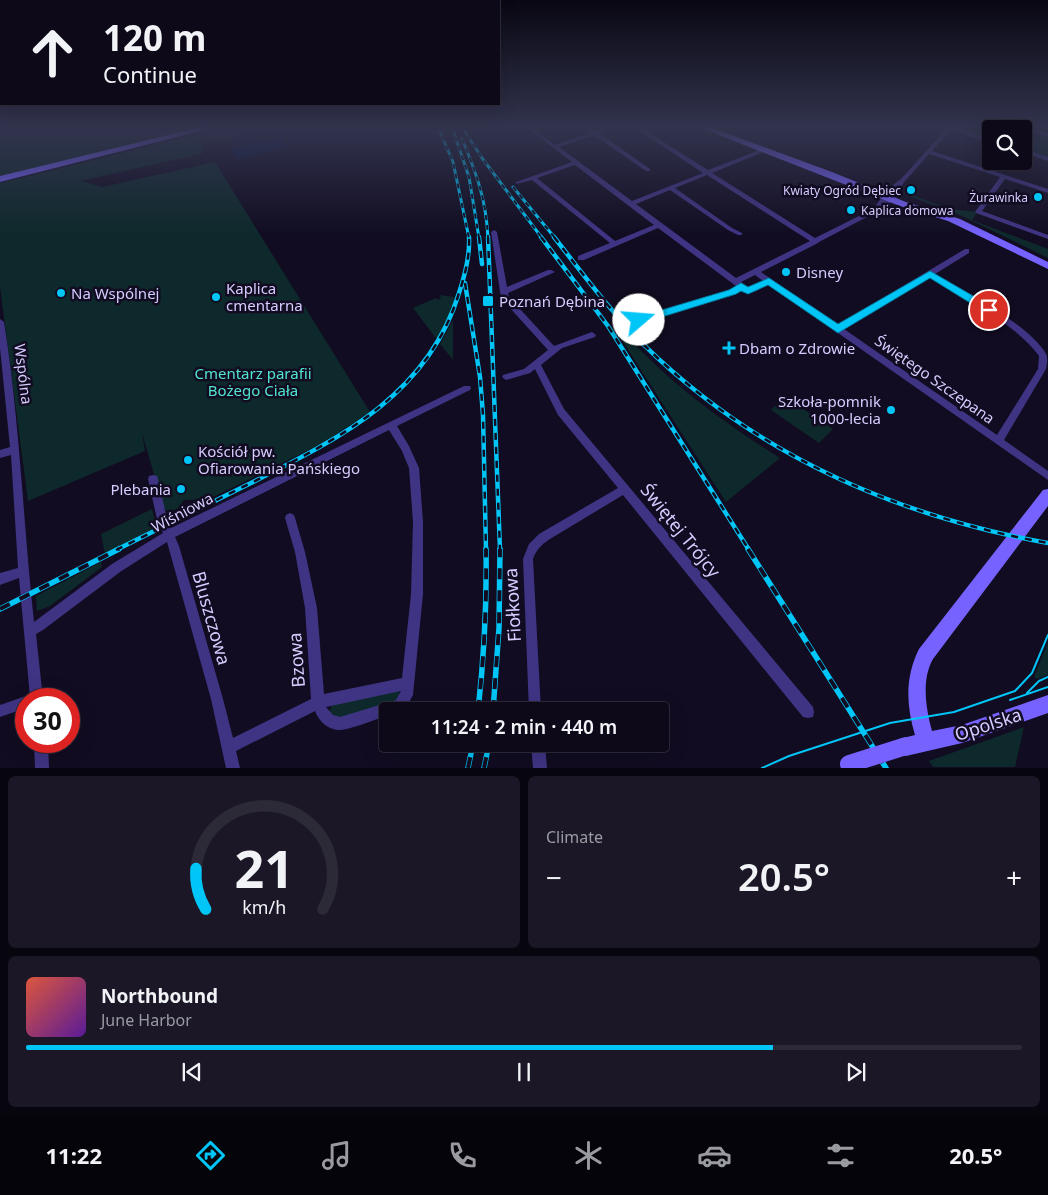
<!DOCTYPE html>
<html lang="en">
<head>
<meta charset="utf-8">
<style>
  body { margin:0; font-family:"Noto Sans",sans-serif; background:#1b1726; color:#f1f3f6; height:100vh; display:flex; flex-direction:column; font-size:19px; white-space:nowrap }
  * { box-sizing:border-box; margin:0 }
  p { font-size:16px; color:#9a9aa2 }
  .icon { flex:none; width:28px; height:28px; fill:none; stroke:currentColor; stroke-width:2; stroke-linecap:round; stroke-linejoin:round }
  .map { position:relative; height:768px; overflow:hidden }
  .panel { display:flex; flex-direction:column; gap:8px; padding:8px; background:#07050e; flex:1 }
  .panel>* { flex:none }
  .hud { position:absolute; left:0px; top:0px; width:500px; height:105px; box-shadow:0 5px 20px #0002,0 0 0 1px #2d2a38; background:#0d0919; color:#f1f3f6; overflow:hidden }
  .fabs { position:absolute; left:982px; top:120px; display:grid; gap:10px }
  .fabs a { display:grid; place-items:center; width:50px; height:50px; border-radius:5px; background:#0d0919; box-shadow:0 5px 20px #0002,0 0 0 1px #2d2a38; font-size:25px }
  .speed { position:absolute; left:15px; top:688px; display:flex; gap:10px; font-size:25px; font-weight:700; text-align:center }
  .speed>* { display:grid; place-content:center; width:65px; height:65px; border-radius:50%; background:#0d0919; box-shadow:0 5px 20px #0002,0 0 0 1px #2d2a38; line-height:1 }
  .speed .limit { border:8px solid #d22; background:#fff; color:#111 }
  .pin { position:absolute; display:grid; place-items:center; width:42px; height:42px; color:#fff; margin:-21px; border:2px solid #fff; border-radius:50%; box-shadow:0 1px 5px #0007 }
  .me { position:absolute; width:55px; margin:-28px; rotate:72deg; stroke-linejoin:round; filter:drop-shadow(0 0 4px #0008) }
  .turn { display:flex; align-items:center; gap:18px; height:105px; padding:0 20px; font-size:22px }
  .turn .icon { width:65px; height:65px; stroke-width:2.5 }
  .turn b { display:block; font-size:35px; line-height:42px }
  .big { font-size:38px; font-weight:600; line-height:1.1 }
  .panel .card { flex:1; display:flex; flex-direction:column; justify-content:center; gap:8px; min-width:0; padding:0 18px; border-radius:8px; background:#1b1726 }
  .panel .dial { align-items:center; gap:0 }
  .dial svg { height:130px; overflow:visible; fill:none; stroke:#2d2a38; stroke-width:7; stroke-linecap:round; text-anchor:middle }
  .dial text { fill:#f1f3f6; stroke:none }
  .song { display:flex; align-items:center; gap:15px }
  .cover { width:60px; height:60px; border-radius:8px; background:linear-gradient(135deg,hsl(10 70% 55%),hsl(270 70% 35%)) }
  .played { height:5px; border-radius:2px; background:linear-gradient(90deg,#00c5f7 75%,#2d2a38 75%) }
  .keys { display:flex; justify-content:space-around; direction:ltr }
  .heat { display:flex; justify-content:space-between; align-items:center; font-size:28px; direction:ltr }
  .panel .tiles { flex:1; display:grid; gap:8px; grid-template-columns:1fr 1fr }
  .card:last-child { grid-column:span 2 }
  .trip { position:absolute; left:379px; top:702px; width:290px; height:50px; border-radius:5px; background:#0d0919; box-shadow:0 5px 20px #0002,0 0 0 1px #2d2a38; font-weight:600; line-height:50px; text-align:center }
  .tabs { display:flex; height:80px; justify-content:space-around; align-items:center; background:#05040a; color:#9a9aa2 }
  .tabs .icon { width:35px; height:35px }
  .tabs .selected { color:#00c5f7 }
  .tabs b { font-size:22px; color:#f1f3f6 }
  .map>svg:first-child { display:block }
  .green { fill:#0e292b }
  .water { fill:#06153f }
  .lines { fill:none; stroke-linecap:round; stroke-linejoin:round }
  .street { fill:#3f3483; fill-rule:evenodd }
  .secondary { fill:#7663ff; fill-rule:evenodd }
  .tram { stroke:#00c5f7; stroke-width:2 }
  .rail-far2-casing { stroke:#00c5f7; stroke-width:3 }
  .rail-far1-casing { stroke:#00c5f7; stroke-width:4.5 }
  .rail-casing { stroke:#00c5f7; stroke-width:5.5 }
  .rail-far2 { stroke:#110c21; stroke-width:2; stroke-dasharray:5; stroke-linecap:butt }
  .rail-far1 { stroke:#110c21; stroke-width:2.5; stroke-dasharray:7; stroke-linecap:butt }
  .rail { stroke:#110c21; stroke-width:4; stroke-dasharray:11; stroke-linecap:butt }
  .secondary-bridge { stroke:#7663ff; stroke-width:18 }
  .route { fill:#00c5f7; stroke:#0080a1 }
  .poi-dot { fill:#00c5f7; stroke:#110c21; stroke-width:2 }
  .labels { text-anchor:middle; dominant-baseline:central; stroke-width:5; stroke-linejoin:round; paint-order:stroke }
  .far-poi-label { font-size:12px; fill:#d7ccff; stroke:#110c21; text-anchor:end }
  .poi-label { font-size:15px; fill:#d7ccff; stroke:#110c21; text-anchor:start }
  .park-label { font-size:15px; fill:#51e5cf; stroke:#110c21 }
  .street-label { font-size:15px; fill:#d7ccff; stroke:#110c21 }
  .near-street-label { font-size:18px; fill:#d7ccff; stroke:#110c21 }
</style>
</head>
<body>
<div class="map">
<svg width="1048" height="768" viewBox="0 0 1048 768">
  <rect width="100%" height="100%" fill="#110c21"/>
  <!-- green -->
  <path class="green" d="M0,127H204L0,176Z
    M228,127H257L239,132L240,135L217,142L212,141L201,143L204,152L200,154L59,186L82,181L102,187L215,162L370,412L321,444L209,499L184,500L178,508L170,512L164,509L142,433L145,451L28,501L0,287V183Z
    M953,127H1016L1021,129H991V141Z
    M1024,130L1048,137V158L1024,151Z
    M906,190L910,191L909,194L950,209L977,212L972,220L1048,249V258L962,216L912,197L907,194Z
    M439,295L454,297L453,312L438,341L413,308L436,298L438,300L441,298Z
    M453,320V360L440,344Z
    M618,326C665,380 720,420 780,458L726,502L614,328Z
    M785,397L833,429L819,443L771,410Z
    M152,509L157,528L105,554L101,534Z
    M101,562L102,567L50,606L37,611L36,596Z
    M1048,642V675L1037,679L1034,677Z
    M398,690L400,694V700L339,721L329,712L332,705Z
    M1024,727L1015,767H933L929,761Z"/>
  <!-- water -->
  <path class="water" d="M281,137L286,147L236,159L232,148L249,144L251,146V144Z"/>
  <g class="lines">
    <!-- street -->
    <path class="street" d="M526,127H532L555,145L590,133L584,127H590L595,131L605,127H614L599,133L650,169V171H646L594,135L559,147L632,201L703,173L634,127H640L708,170L762,149H766V151L712,173L815,238L873,209L889,188L901,179L948,127H954L991,139V143L951,130L932,151L1048,189V193L1005,179L982,211L1048,235V239L976,213L975,212L1000,177L929,154L905,181L888,206L819,242L818,243L761,272L838,325L965,249H969V253L935,274C963,290 1031,326 1046,354C1048,358 1047,364 1046,369L1004,440L1048,471V480L768,284C759,289 751,297 741,290L735,294L639,323L636,322L635,320L636,318L729,290L736,286L658,228L584,260H578V256L610,243L532,180L516,184V182L572,162ZM575,165L654,225L615,241L537,178ZM707,175L810,241L736,278L636,204L670,190L728,230L738,235H742V233L732,228L675,188ZM755,275L763,281L749,288L741,282ZM929,277C964,298 1015,323 1039,356L1038,369L997,435L844,329Z
      M1019,127H1028L1048,133V137Z
      M1024,149L1048,157V161L1024,153Z
      M494,230L497,232L507,287L548,270H551L555,272L508,293L509,297L554,346L592,332L596,335L595,337L562,348L541,365L564,409L813,707L814,712L813,717L808,718L803,717L623,495L550,539C542,544 536,550 533,559L541,711H529L523,559L529,544L539,534L618,488L558,415L535,369L530,373L506,380L502,377L503,375L524,369L548,350L501,298L491,232Z
      M0,319L4,322C20,422 23,522 34,622L112,564L163,533L157,519L148,479L149,476L153,475L157,476L158,479L167,519L171,528L464,386H470L471,388L470,390L397,426L409,446L419,468L423,522V594L413,695L405,710L400,711H388V715C377,719 347,731 338,730C327,729 319,721 315,711L236,751L240,768H226L211,699L167,542L120,572L43,630L36,634L43,699H26V708L0,717V705L26,696L30,697L19,578L0,585V573L18,568L11,455L0,458V450L10,447L0,348ZM389,430L402,451L409,468L413,522L411,594L402,678L324,694L317,608L305,552L295,518L294,515L290,513L286,515L285,518L295,552L305,608L311,699L233,738L223,699L179,546L175,537ZM401,691L396,700L340,717L333,715L326,707Z
      M34,741H48L49,768H35Z
      M531,744H545L547,768H533Z"/>
    <!-- secondary -->
    <path class="secondary" d="M201,127H216L0,182V176Z
      M698,127H710L832,172L906,202L960,219L1048,262V269L948,221L900,206Z
      M1048,489V506L933,659C921,680 926,709 932,731L962,725L1048,695V713L962,743L906,756L899,753L896,746L899,739L915,735C906,705 905,677 919,649L1043,490Z"/>
    <!-- tram -->
    <path class="tram" d="M1027,693L1039,681L1048,677
      M1010,700L1048,687
      M762,768L789,756L890,723L954,712L1015,691L1032,673L1048,635"/>
    <!-- rail-far2 casing -->
    <g class="rail-far2-casing">
      <path id="rail-far2" d="M438,127L453,162L469,238
        M452,127L469,177L479,238
        M462,127L482,158L542,238
        M462,139C477,175 486,199 488,238
        M513,187L555,238"/>
    </g>
    <!-- rail-far1 casing -->
    <g class="rail-far1-casing">
      <path id="rail-far1" d="M479,237L482,264
        M488,237L500,550
        M541,237L608,326L749,550
        M554,237C583,274 611,312 644,345C755,454 896,516 1048,543
        M465,283L480,377L483,415L486,550
        M116,550C161,528 206,505 251,483C340,438 428,395 459,293C465,275 470,256 469,237"/>
    </g>
    <!-- rail casing -->
    <g class="rail-casing">
      <path id="rail" d="M748,549L886,768
        M0,609L119,549
        M478,711C484,657 487,604 486,549
        M493,711L499,628L500,549
        M468,768L473,744
        M484,768L489,744"/>
    </g>
    <!-- rail-far2 -->
    <use href="#rail-far2" class="rail-far2"/>
    <!-- rail-far1 -->
    <use href="#rail-far1" class="rail-far1"/>
    <!-- rail -->
    <use href="#rail" class="rail"/>
    <!-- secondary-bridge -->
    <path class="secondary-bridge" d="M849,764L906,746"/>
  </g>
  <!-- sky -->
  <linearGradient id="sky" x2="0" y2="1"><stop stop-color="#090712"/><stop offset="0.54" stop-color="#32344e"/><stop offset="1" stop-color="#32344e" stop-opacity="0"/></linearGradient>
  <rect width="1048" height="235" fill="url(#sky)"/>
  <!-- route -->
  <path class="route" d="M930,271L992,307V312H985L930,278L838,333L768,285L748,294L741,291L736,294L639,324L634,320L635,318L729,290L741,283L748,287L769,278L838,324Z"/>
  <!-- markers -->
  <g class="poi-dot">
    <circle cx="911" cy="190" r="5"/>
    <circle cx="1038" cy="197" r="5"/>
    <circle cx="851" cy="210" r="5"/>
    <circle cx="786" cy="272" r="5"/>
    <circle cx="61" cy="293" r="5"/>
    <circle cx="216" cy="297" r="5"/>
    <rect x="482" y="295" width="12" height="12" rx="2.5"/>
    <path d="M726.5 340.5h5v5h5v5h-5v5h-5v-5h-5v-5h5z"/>
    <circle cx="891" cy="410" r="5"/>
    <circle cx="188" cy="460" r="5"/>
    <circle cx="181" cy="489" r="5"/>
  </g>
  <g class="labels">
    <!-- far-poi labels -->
    <g class="far-poi-label">
      <text x="901" y="190">Kwiaty Ogród Dębiec</text>
      <text x="1028" y="197">Żurawinka</text>
      <text x="861" y="210" text-anchor="start">Kaplica domowa</text>
    </g>
    <!-- poi labels -->
    <g class="poi-label">
      <text x="796" y="272">Disney</text>
      <text x="226" y="288">Kaplica<tspan x="226" dy="17">cmentarna</tspan></text>
      <text x="71" y="293">Na Wspólnej</text>
      <text x="499" y="301">Poznań Dębina</text>
      <text x="739" y="348">Dbam o Zdrowie</text>
      <text x="881" y="401" text-anchor="end">Szkoła-pomnik<tspan x="881" dy="17">1000-lecia</tspan></text>
      <text x="198" y="451">Kościół pw.<tspan x="198" dy="17">Ofiarowania Pańskiego</tspan></text>
      <text x="171" y="489" text-anchor="end">Plebania</text>
    </g>
    <!-- park labels -->
    <g class="park-label">
      <text x="253" y="373">Cmentarz parafii<tspan x="253" dy="17">Bożego Ciała</tspan></text>
    </g>
    <!-- street labels -->
    <g class="street-label">
      <text transform="translate(24 374) rotate(83)">Wspólna</text>
      <text transform="translate(935 379) rotate(35)">Świętego Szczepana</text>
      <text transform="translate(182 512) rotate(-28)">Wiśniowa</text>
    </g>
    <!-- near-street labels -->
    <g class="near-street-label">
      <text transform="translate(681 530) rotate(51)">Świętej Trójcy</text>
      <text transform="translate(512 605) rotate(-93)">Fiołkowa</text>
      <text transform="translate(212 618) rotate(74)">Bluszczowa</text>
      <text transform="translate(296 660) rotate(-94)">Bzowa</text>
      <text transform="translate(988 724) rotate(-18)">Opolska</text>
    </g>
  </g>
</svg>
<div class="fabs">
<a><svg class="icon" aria-label="search" viewBox="0 0 24 24"><circle cx="10" cy="10" r="6"/><path d="M15 15l6 6"/></svg></a>
</div>
<div class="speed"><div class="limit">30</div></div>
<div class="pin" style="left:989px;top:310px;background:#d93025"><svg class="icon" aria-label="arrive" viewBox="0 0 24 24"><path d="M6 21V4h12l-3 4 3 4H6"/></svg></div>
<svg class="me" style="left:639px;top:320px" viewBox="-20 -20 40 40"><circle r="19" fill="#fff"/><path d="M0-13L10 11 0 6-10 11z" fill="#00c5f7"/></svg>
<div class="trip">11:24 · 2 min · 440 m</div>
<div class="hud">
<div class="turn"><svg class="icon" aria-label="ahead" viewBox="0 0 24 24"><path d="M12 20V5M6 11l6-6 6 6"/></svg><div><b>120 m</b>Continue</div></div>
</div>
</div>
<section class="panel">
<div class="tiles">
<div class="card dial"><svg viewBox="0 0 100 80">
<path d="M14 69A42 42 0 1 1 86 69"/>
<path d="M14 69A42 42 0 0 1 8 44" stroke="#00c5f7"/>
<text x="50" y="56" font-size="32" font-weight="700">21</text>
<text x="50" y="72" font-size="11">km/h</text>
</svg></div>
<div class="card"><p>Climate</p>
<div class="heat"><a>−</a><b class="big">20.5°</b><a>+</a></div>
</div>
<div class="card">
<div class="song"><i class="cover"></i><div><b>Northbound</b><p>June Harbor</p></div></div>
<div class="played"></div>
<div class="keys"><svg class="icon" aria-label="previous" viewBox="0 0 24 24"><path d="M18 5L8 12l10 7zM5 5v14"/></svg><svg class="icon" aria-label="pause" viewBox="0 0 24 24"><path d="M8 5v14M16 5v14"/></svg><svg class="icon" aria-label="next" viewBox="0 0 24 24"><path d="M6 5l10 7-10 7zM19 5v14"/></svg></div>
</div>
</div>
</section>
<nav class="tabs">
<b>11:22</b>
<svg class="icon selected" aria-label="directions" viewBox="0 0 24 24"><path d="M12 3l9 9-9 9-9-9zM9 14v-3h6M13 9l2 2-2 2"/></svg>
<svg class="icon" aria-label="music" viewBox="0 0 24 24"><path d="M9 18V5l10-2v13"/><circle cx="6" cy="18" r="3"/><circle cx="16" cy="16" r="3"/></svg>
<svg class="icon" aria-label="phone" viewBox="0 0 24 24"><path d="M5 4h4l2 5-3 2q2 4 5 5l2-3 5 2v4C11 20 4 13 5 4z"/></svg>
<svg class="icon" aria-label="climate" viewBox="0 0 24 24"><path d="M12 3v18M4 7l16 10M4 17L20 7"/></svg>
<svg class="icon" aria-label="car" viewBox="0 0 24 24"><path d="M5 17H2v-5l4-1 3-4h7l3 4 3 1v5h-3M9 17h6M6 11h13"/><circle cx="7" cy="17" r="2"/><circle cx="17" cy="17" r="2"/></svg>
<svg class="icon" aria-label="filters" viewBox="0 0 24 24"><path d="M4 7h16M4 17h16"/><circle cx="9" cy="7" r="2"/><circle cx="15" cy="17" r="2"/></svg>
<b>20.5°</b>
</nav>
</body>
</html>
